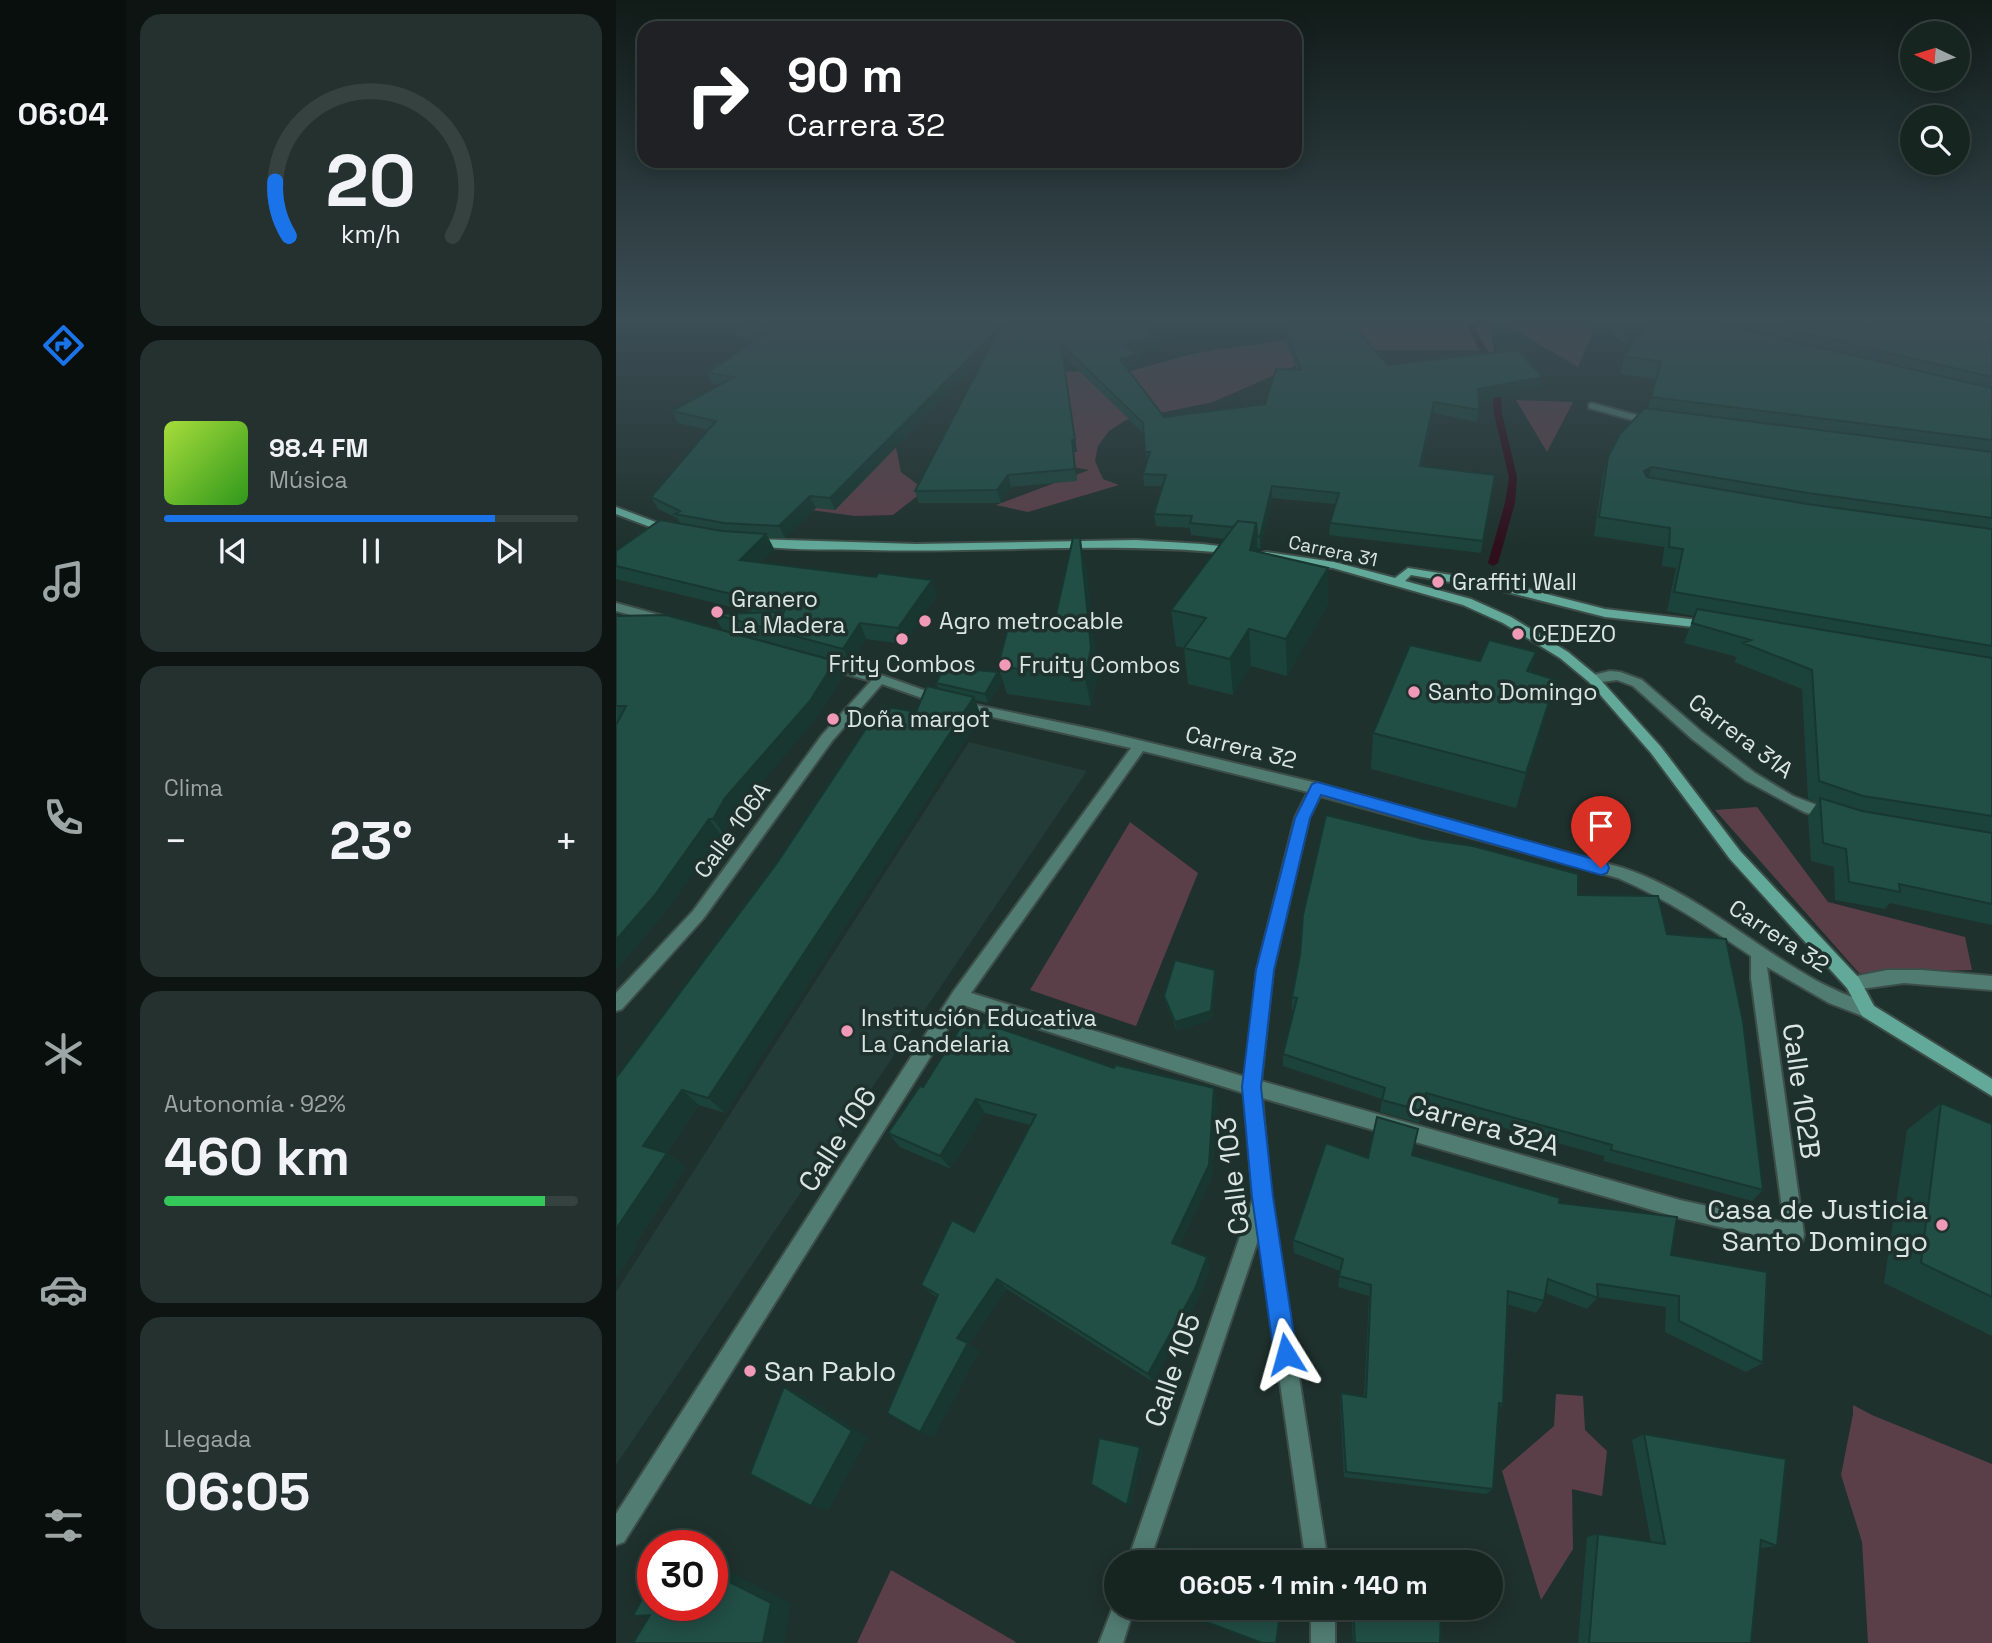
<!DOCTYPE html>
<html lang="es">
<head>
<meta charset="utf-8">
<style>
  body { margin:0; font-family:"Space Grotesk",sans-serif; background:#24312e; color:#f1f3f6; height:100vh; display:flex; flex-direction:column; font-size:26px; white-space:nowrap }
  * { box-sizing:border-box; margin:0 }
  p { font-size:23px; color:#9ea5a5 }
  .icon { flex:none; width:38px; height:38px; fill:none; stroke:currentColor; stroke-width:2; stroke-linecap:round; stroke-linejoin:round }
  .map { position:relative; flex:1; overflow:hidden }
  .drawer { display:flex; flex-direction:column; gap:14px; padding:14px; background:#0d1412; width:490px }
  .drawer>* { flex:none }
  .guide { position:absolute; left:21px; top:21px; width:665px; height:147px; border-radius:21px; box-shadow:0 4px 18px #0003,0 0 0 2px #36423f; background:#202124; color:#fff; overflow:hidden }
  .needle { width:46px; rotate:274deg }
  .controls { position:absolute; left:1284px; top:21px; display:grid; gap:14px }
  .controls a { display:grid; place-items:center; width:70px; height:70px; border-radius:50%; background:#172521; box-shadow:0 4px 18px #0003,0 0 0 2px #36423f; font-size:35px }
  .speed { position:absolute; left:21px; top:1530px; display:flex; gap:14px; font-size:35px; font-weight:700; text-align:center }
  .speed>* { display:grid; place-content:center; width:91px; height:91px; border-radius:50%; background:#172521; box-shadow:0 4px 18px #0003,0 0 0 2px #36423f; line-height:1 }
  .speed .limit { border:10px solid #d22; background:#fff; color:#111 }
  .pin { position:absolute; display:grid; place-items:center; width:60px; height:60px; color:#fff; margin:-72px -30px; border-radius:50% 50% 50% 0; rotate:-45deg; box-shadow:0 0 7px #0007 }
  .pin .icon { rotate:45deg }
  .me { position:absolute; width:77px; margin:-38px; rotate:352deg; stroke-linejoin:round; filter:drop-shadow(0 0 5px #0008) }
  .turn { display:flex; align-items:center; gap:24px; height:147px; padding:0 35px; font-size:32px }
  .turn .icon { width:91px; height:91px; stroke-width:2.5 }
  .turn b { display:block; font-size:49px; line-height:60px }
  .big { font-size:52px; font-weight:600; line-height:1.1 }
  .drawer .card { flex:1; display:flex; flex-direction:column; justify-content:center; gap:10px; min-width:0; padding:0 24px; border-radius:21px; background:#24312e }
  .drawer .dial { align-items:center; gap:0 }
  .dial svg { height:182px; overflow:visible; fill:none; stroke:#36423f; stroke-width:7; stroke-linecap:round; text-anchor:middle }
  .dial text { fill:#f1f3f6; stroke:none }
  .song { display:flex; align-items:center; gap:21px }
  .cover { width:84px; height:84px; border-radius:10px; background:linear-gradient(135deg,hsl(80 70% 55%),hsl(110 70% 35%)) }
  .played { height:7px; border-radius:4px; background:linear-gradient(90deg,#1a73e8 80%,#36423f 80%) }
  .keys { display:flex; justify-content:space-around; direction:ltr }
  .heat { display:flex; justify-content:space-between; align-items:center; font-size:38px; direction:ltr }
  .charge { height:10px; border-radius:5px; background:linear-gradient(90deg,#34c759 92%,#36423f 0) }
  .trip { position:absolute; left:488px; top:1550px; width:399px; height:70px; border-radius:35px; background:#172521; box-shadow:0 4px 18px #0003,0 0 0 2px #36423f; font-weight:600; line-height:70px; text-align:center }
  main { display:flex; flex:1; min-height:0 }
  .dock { display:flex; flex-direction:column; width:126px; justify-content:space-around; align-items:center; background:#090f0d; color:#9ea5a5 }
  .dock .icon { width:49px; height:49px }
  .dock .selected { color:#1a73e8 }
  .dock b { font-size:32px; color:#f1f3f6 }
  .map>svg:first-child { display:block }
  .built { fill:#233c37 }
  .green { fill:#5b3f48 }
  .lines { fill:none; stroke-linecap:round; stroke-linejoin:round }
  .stream { fill:#2e0f1b; fill-rule:evenodd }
  .street-casing { stroke:#3d4e49; stroke-width:4 }
  .secondary-casing { stroke:#3d4e49; stroke-width:4 }
  .street { fill:#517c72; fill-rule:evenodd }
  .secondary { fill:#62a999; fill-rule:evenodd }
  .wall { fill:#1c433b }
  .shaded-wall { fill:#173730 }
  .building { fill:#214e45; stroke:#173730; stroke-width:2 }
  .route { fill:#1a73e8; stroke:#114b97; stroke-width:2 }
  .poi-dot { fill:#f09ab7; stroke:#1f312c; stroke-width:2.5 }
  .labels { text-anchor:middle; dominant-baseline:central; stroke-width:7; stroke-linejoin:round; paint-order:stroke }
  .far-street-label { font-size:19px; fill:#dbe6e3; stroke:#1f312c }
  .poi-label { font-size:23px; fill:#dbe6e3; stroke:#1f312c; text-anchor:start }
  .street-label { font-size:23px; fill:#dbe6e3; stroke:#1f312c }
  .near-street-label { font-size:28px; fill:#dbe6e3; stroke:#1f312c }
  .near-poi-label { font-size:28px; fill:#dbe6e3; stroke:#1f312c; text-anchor:end }
</style>
</head>
<body>
<main>
<nav class="dock">
<b>06:04</b>
<svg class="icon selected" aria-label="directions" viewBox="0 0 24 24"><path d="M12 3l9 9-9 9-9-9zM9 14v-3h6M13 9l2 2-2 2"/></svg>
<svg class="icon" aria-label="music" viewBox="0 0 24 24"><path d="M9 18V5l10-2v13"/><circle cx="6" cy="18" r="3"/><circle cx="16" cy="16" r="3"/></svg>
<svg class="icon" aria-label="phone" viewBox="0 0 24 24"><path d="M5 4h4l2 5-3 2q2 4 5 5l2-3 5 2v4C11 20 4 13 5 4z"/></svg>
<svg class="icon" aria-label="climate" viewBox="0 0 24 24"><path d="M12 3v18M4 7l16 10M4 17L20 7"/></svg>
<svg class="icon" aria-label="car" viewBox="0 0 24 24"><path d="M5 17H2v-5l4-1 3-4h7l3 4 3 1v5h-3M9 17h6M6 11h13"/><circle cx="7" cy="17" r="2"/><circle cx="17" cy="17" r="2"/></svg>
<svg class="icon" aria-label="filters" viewBox="0 0 24 24"><path d="M4 7h16M4 17h16"/><circle cx="9" cy="7" r="2"/><circle cx="15" cy="17" r="2"/></svg>
</nav>
<section class="drawer">
<div class="card dial"><svg viewBox="0 0 100 80">
<path d="M14 69A42 42 0 1 1 86 69"/>
<path d="M14 69A42 42 0 0 1 8 45" stroke="#1a73e8"/>
<text x="50" y="56" font-size="32" font-weight="700">20</text>
<text x="50" y="72" font-size="11">km/h</text>
</svg></div>
<div class="card">
<div class="song"><i class="cover"></i><div><b>98.4 FM</b><p>Música</p></div></div>
<div class="played"></div>
<div class="keys"><svg class="icon" aria-label="previous" viewBox="0 0 24 24"><path d="M18 5L8 12l10 7zM5 5v14"/></svg><svg class="icon" aria-label="pause" viewBox="0 0 24 24"><path d="M8 5v14M16 5v14"/></svg><svg class="icon" aria-label="next" viewBox="0 0 24 24"><path d="M6 5l10 7-10 7zM19 5v14"/></svg></div>
</div>
<div class="card"><p>Clima</p>
<div class="heat"><a>−</a><b class="big">23°</b><a>+</a></div>
</div>
<div class="card"><p>Autonomía · 92%</p><b class="big">460 km</b><div class="charge"></div></div>
<div class="card"><p>Llegada</p><b class="big">06:05</b></div>
</section>
<div class="map">
<svg width="1376" height="1643" viewBox="0 0 1376 1643">
  <rect width="100%" height="100%" fill="#1f312c"/>
  <!-- built -->
  <path class="built" d="M353,742L471,771L0,1465V1292Z"/>
  <!-- green -->
  <path class="green" d="M753,319H967L977,330L962,367L891,325H874L880,366L867,350H745L739,323Z
    M670,340L708,353L597,402L510,420L493,431L482,446L479,461L487,479L503,485L412,512L380,505L473,470L447,465L388,371L511,372L580,353Z
    M900,400L957,402L931,452Z
    M280,447L285,472L309,490L277,515L239,516L195,510L237,487Z
    M1141,807L1212,902L1349,937L1356,970L1243,973L1099,810Z
    M514,822L582,873L520,1026L414,990Z
    M940,1394L967,1396L969,1430L991,1451L986,1496L956,1489L957,1549L925,1600L886,1471L938,1426Z
    M1237,1405L1256,1415L1376,1464V1643H1252L1246,1542L1225,1475L1237,1414Z
    M275,1570L400,1642L399,1643H241Z"/>
  <g class="lines">
    <!-- stream -->
    <path class="stream" d="M864,319H873L859,328L883,371L886,414L901,477L899,503L882,563L877,566L872,563L889,503L893,477L878,414L875,371L851,327Z"/>
    <!-- street casing -->
    <g class="street-casing">
      <path id="street" d="M976,403L1038,420L1040,422L1035,425L973,408V404Z
        M0,603L51,617L53,620L47,624L0,611Z
        M205,659L268,676L330,698L332,701L326,705L266,684L216,741L87,919L6,1009L0,1011V993L77,911L206,735L255,681L201,666L199,663L201,660Z
        M994,671L1004,672L1026,680L1086,732L1139,773L1177,796L1219,812L1221,816L1219,820L1214,821L1188,812L1129,780L1076,739L1017,686L1001,680L977,683L971,679L973,676Z
        M345,702L485,731L701,783L1007,868C1077,891 1131,941 1194,977C1214,989 1236,997 1258,1006L1260,1011L1258,1016L1252,1018L1213,1003L1151,967L1188,1235L1186,1242L1179,1244L1064,1218L646,1098L655,1197L712,1563H690L643,1237L533,1563H511L637,1199L628,1093L347,1005L8,1542L0,1545V1514L337,992L515,748L341,709L339,706ZM527,751L692,792L679,818L641,970L629,1077L355,993ZM704,796L1002,878C1051,899 1092,927 1135,956V978L1168,1223L1064,1200L645,1081L657,970L693,818Z
        M1271,970H1306L1376,976V990L1288,983L1237,990L1231,988L1229,983L1231,978Z
        M500,1599V1608H518L507,1643H483Z
        M695,1608H719V1643H695Z"/>
    </g>
    <!-- secondary casing -->
    <g class="secondary-casing">
      <path id="secondary" d="M0,507L58,529L59,531L58,533H50L0,514Z
        M137,539L300,544L520,540L586,544L620,548L625,551L620,554C497,541 374,553 251,550C215,549 168,551 133,544L132,542Z
        M650,552L718,562L779,578L792,568L891,584L989,609L1099,622V628L1095,629L989,617L891,592L795,575L789,581L855,599L895,617L952,652L981,676L1045,747L1124,851L1243,978L1258,1006L1376,1079V1096L1246,1016L1231,988L1114,859L1035,753L973,682L944,658L887,623L847,605L717,568L646,557V553Z"/>
    </g>
    <!-- street -->
    <use href="#street" class="street"/>
    <!-- secondary -->
    <use href="#secondary" class="secondary"/>
  </g>
  <!-- wall -->
  <path class="wall" d="M55,319H629L537,341L538,348L521,353L523,354L525,366L511,369L548,417L649,404L681,370L662,319H735H731L772,365L927,377L924,388L863,401L861,422L817,413L806,466L879,475L865,553L713,535L714,523L719,504L656,498L644,549L641,548V552L712,568V604L671,676L635,666L617,695L572,684L568,648L560,646L555,610L608,539L575,535L574,528L540,526L538,514L546,486H528L527,474L531,462L528,434L447,355L461,452H458L461,481L395,487L385,503H303L299,491L369,356L219,510L200,508L169,538L152,537L158,549L144,562L260,577L316,580L321,595L288,644L250,639L234,664L106,629L97,614L140,613L0,579V551L65,524L61,518L42,509L35,497L93,430L62,423L56,411L103,385L96,384L91,373L137,341L79,321L58,320Z
    M979,319H1240L1254,330L1376,319V925L1274,903L1269,909L1219,900L1218,867L1195,861L1192,816L1201,803L1192,799L1186,689L1118,662L1121,657L1068,643L1078,616L1051,611L1060,568L1046,566L1048,547L978,536L987,475L992,457L1032,408L1040,380L1004,374L1009,356L1017,343L1009,344Z
    M470,567L482,677L475,706L391,694L382,666L439,619Z
    M0,616L227,676L202,716L119,813L108,834H104L52,909L0,970V725L2,722H0Z
    M920,652L915,672L930,716L900,808L755,769L757,733L864,661Z
    M382,672L386,681L372,703L359,700L365,716L109,1113L83,1105L51,1153L70,1167L18,1245L21,1246L0,1278V1078L323,689L320,683Z
    M962,895L1051,934L1147,1190L1136,1201L988,1161V1156L807,1105L803,1123L764,1112L766,1099L667,1066V1054L678,1010H676V997Z
    M600,979L596,1019L561,1031L550,1004L548,996Z
    M498,1068L598,1088L601,1102L596,1178L563,1246L594,1268L582,1299L537,1382L391,1289L353,1344L363,1351L317,1438L321,1298L305,1285L358,1232L414,1125L369,1113L335,1169L284,1147L272,1133L307,1087Z
    M1325,1103L1376,1124V1336L1268,1283L1291,1130Z
    M796,1155L943,1203L1055,1255L1147,1363L1130,1372L1049,1332L1050,1307L982,1297L971,1309L929,1293L928,1301L920,1313L891,1304L887,1404L883,1408L877,1489L870,1494L728,1477L724,1401L725,1393L748,1396L753,1296L722,1287L724,1271L678,1253L677,1240L752,1158Z
    M1028,1434L1161,1546L1144,1548L1135,1643H962L971,1537L982,1534L1035,1542L1016,1440Z
    M735,1608H825L824,1643H737Z"/>
  <!-- shaded-wall -->
  <path class="shaded-wall" d="M582,319H629L537,341L538,348L509,356L507,345L530,331Z
    M1029,325L1025,342L1009,344L1014,327Z
    M385,326L387,337L219,510L214,498Z
    M445,344L461,452H458L461,481L459,469Z
    M523,354L525,366L505,371L504,359Z
    M927,377L924,388L861,401L862,389Z
    M818,402L817,413L803,478L804,466Z
    M1036,467L1030,485L1028,471Z
    M392,475L395,487L385,503L381,490Z
    M656,486V498L644,549V537Z
    M194,496L200,508L169,538L163,526Z
    M640,523L642,560L634,550Z
    M150,534L158,549L132,575L124,560Z
    M464,538L470,567L482,677L475,706L469,678Z
    M712,568V604L671,676L670,639Z
    M316,580L321,595L288,644L282,628Z
    M244,623L250,639L234,664L227,649Z
    M633,629L635,666L617,695L614,659Z
    M920,652L911,688V671Z
    M219,661L227,676L202,716L119,813L108,834L97,819L109,798Z
    M382,672L386,681L372,703L369,694Z
    M940,680L930,716L900,808L910,773Z
    M358,697L365,716L109,1113L92,1098Z
    M93,819L104,834L52,909L0,970V940Z
    M599,970L600,979L596,1019L561,1031L559,1022Z
    M598,1088L601,1102L596,1178L560,1254L556,1243Z
    M66,1090L83,1105L46,1160L27,1146Z
    M360,1099L369,1113L335,1169L324,1156Z
    M51,1153L70,1167L18,1245L21,1246L0,1278V1229Z
    M591,1257L594,1268L582,1299L537,1382L532,1374Z
    M381,1279L391,1289L353,1344L363,1351L317,1438L304,1432L341,1338Z
    M168,1387L186,1395L252,1437L213,1510L195,1506Z
    M524,1447L527,1450L515,1507L511,1505Z
    M96,1563L175,1603L168,1643H147L96,1573Z"/>
  <!-- building -->
  <path class="building" d="M99,319H582L530,331L536,336L507,345L523,354L504,359L548,417L649,404L660,369L685,370L666,319H731L772,365L901,350L927,377L862,389L863,410L818,402L804,466L879,475L867,541L714,523L723,493L656,486L644,537L641,536L640,523L622,521L617,527L574,523L576,516L538,514L550,475L527,474L534,452H529L527,423L445,344L459,440H456L459,469L392,475L381,490L299,491L385,326L214,498L194,496L163,526L108,523L59,514L64,511L35,497L100,421L56,411L118,377L91,373L147,335Z
    M1004,319H1082L1376,388V440L1035,397L1045,362L1009,356L1029,325L1014,327Z
    M1127,319H1240L1254,330L1261,319H1376V377Z
    M1029,408L1376,452V518L1192,493L1036,467L1028,471L1031,477L1191,504L1376,529V646L1058,592L1067,549L1053,547L1054,528L983,517L992,457L1004,434Z
    M44,520L106,531L150,534L124,560L260,577L262,573L316,580L282,628L244,623L227,649L97,614L168,612L169,607L0,566V551Z
    M622,521L640,523L634,550L712,568L670,639L633,629L614,659L568,648L590,618L555,610Z
    M457,538H464L475,648L469,678L382,666L394,620L439,619Z
    M1081,609L1376,658V816L1247,796L1203,781L1196,670L1127,643L1135,640L1076,623Z
    M50,615L219,661L194,701L109,798L97,819H93L39,895L0,940V725L10,706H0V616Z
    M873,640L920,652L911,671L940,680L910,773L757,733L794,645L864,661Z
    M328,667L382,672L369,694L320,683Z
    M311,686L358,697L92,1098L66,1090L27,1146L51,1153L0,1229V1078L161,863L265,706L300,712Z
    M1204,798L1246,811L1376,833V904L1283,884L1284,892L1233,882L1230,849L1207,843Z
    M710,815L808,839L857,846L962,874V895L1042,896L1051,934L1110,939L1127,1021L1147,1190L995,1150L996,1145L810,1093L806,1111L766,1100L769,1088L667,1054L681,998L676,997L684,955L687,915Z
    M559,960L599,970L595,1011L559,1022L548,996Z
    M351,1017L498,1068L500,1065L598,1088L593,1165L556,1243L591,1257L579,1289L532,1374L381,1279L341,1338L352,1343L304,1432L271,1413L322,1295L305,1285L336,1220L358,1232L420,1115L360,1099L324,1156L272,1133L304,1086L307,1087Z
    M1325,1103L1376,1124V1297L1305,1263Z
    M761,1117L802,1129L796,1155L944,1198L943,1203L1061,1217L1055,1255L1151,1272L1147,1363L1063,1321V1296L981,1284L982,1298L932,1279L928,1301L892,1291L887,1404L883,1403L877,1489L730,1472L725,1393L750,1397L755,1285L723,1276L727,1259L677,1240L710,1143L752,1158Z
    M168,1387L236,1431L195,1506L134,1474Z
    M1028,1434L1170,1459L1161,1546L1145,1540L1135,1643H973L982,1534L1049,1544Z
    M483,1438L524,1447L511,1505L475,1484Z
    M552,1547L672,1557V1563H550Z
    M96,1573L155,1603L147,1643H17L34,1615L17,1616L37,1578V1605H96Z
    M553,1608H665L660,1643H646Z
    M737,1608H825L824,1643H739Z"/>
  <!-- sky -->
  <linearGradient id="sky" x2="0" y2="1"><stop stop-color="#111b18"/><stop offset="0.58" stop-color="#3c4e56"/><stop offset="1" stop-color="#3c4e56" stop-opacity="0"/></linearGradient>
  <rect width="1376" height="549" fill="url(#sky)"/>
  <!-- route -->
  <path class="route" d="M701,782L985,861L991,863L993,868L991,873L985,875L705,795L694,818L658,970L645,1087L657,1197L681,1354L678,1362L670,1365L662,1362L658,1354L636,1197L626,1087L640,970L679,818L696,784Z"/>
  <!-- markers -->
  <g class="poi-dot">
    <circle cx="822" cy="582" r="7"/>
    <circle cx="101" cy="612" r="7"/>
    <circle cx="309" cy="621" r="7"/>
    <circle cx="902" cy="634" r="7"/>
    <circle cx="286" cy="639" r="7"/>
    <circle cx="389" cy="665" r="7"/>
    <circle cx="798" cy="692" r="7"/>
    <circle cx="217" cy="719" r="7"/>
    <circle cx="231" cy="1031" r="7"/>
    <circle cx="1326" cy="1225" r="7"/>
    <circle cx="134" cy="1371" r="7"/>
  </g>
  <g class="labels">
    <!-- far-street labels -->
    <g class="far-street-label">
      <text transform="translate(717 551) rotate(12)">Carrera 31</text>
    </g>
    <!-- poi labels -->
    <g class="poi-label">
      <text x="836" y="582">Graffiti Wall</text>
      <text x="115" y="599">Granero<tspan x="115" dy="26">La Madera</tspan></text>
      <text x="323" y="621">Agro metrocable</text>
      <text x="916" y="634">CEDEZO</text>
      <text x="286" y="664" text-anchor="middle">Frity Combos</text>
      <text x="403" y="665">Fruity Combos</text>
      <text x="812" y="692">Santo Domingo</text>
      <text x="231" y="719">Doña margot</text>
      <text x="245" y="1018">Institución Educativa<tspan x="245" dy="26">La Candelaria</tspan></text>
    </g>
    <!-- street labels -->
    <g class="street-label">
      <text transform="translate(1125 736) rotate(37)">Carrera 31A</text>
      <text transform="translate(625 747) rotate(14)">Carrera 32</text>
      <text transform="translate(116 830) rotate(-54)">Calle 106A</text>
      <text transform="translate(1163 936) rotate(33)">Carrera 32</text>
    </g>
    <!-- near-street labels -->
    <g class="near-street-label">
      <text transform="translate(1186 1091) rotate(82)">Calle 102B</text>
      <text transform="translate(868 1125) rotate(16)">Carrera 32A</text>
      <text transform="translate(221 1139) rotate(-57)">Calle 106</text>
      <text transform="translate(616 1176) rotate(-97)">Calle 103</text>
      <text transform="translate(556 1370) rotate(-71)">Calle 105</text>
    </g>
    <!-- near-poi labels -->
    <g class="near-poi-label">
      <text x="1312" y="1209">Casa de Justicia<tspan x="1312" dy="32">Santo Domingo</tspan></text>
      <text x="148" y="1371" text-anchor="start">San Pablo</text>
    </g>
  </g>
</svg>
<div class="controls">
<a><svg class="needle" viewBox="-14 -14 28 28"><path d="M0-13l5 13h-10z" fill="#e53935"/><path d="M0 13l5-13h-10z" fill="#9ea5a5"/></svg></a>
<a><svg class="icon" aria-label="search" viewBox="0 0 24 24"><circle cx="10" cy="10" r="6"/><path d="M15 15l6 6"/></svg></a>
</div>
<div class="speed"><div class="limit">30</div></div>
<div class="pin" style="left:985px;top:868px;background:#d93025"><svg class="icon" aria-label="arrive" viewBox="0 0 24 24"><path d="M6 21V4h12l-3 4 3 4H6"/></svg></div>
<svg class="me" style="left:670px;top:1354px" viewBox="-20 -20 40 40"><path d="M0-17L14 15 0 8-14 15z" fill="#1a73e8" stroke="#fff" stroke-width="4"/></svg>
<div class="trip">06:05 · 1 min · 140 m</div>
<div class="guide">
<div class="turn"><svg class="icon" aria-label="right" viewBox="0 0 24 24"><path d="M7 20v-9h11M14 6l5 5-5 5"/></svg><div><b>90 m</b>Carrera 32</div></div>
</div>
</div>
</main>
</body>
</html>
